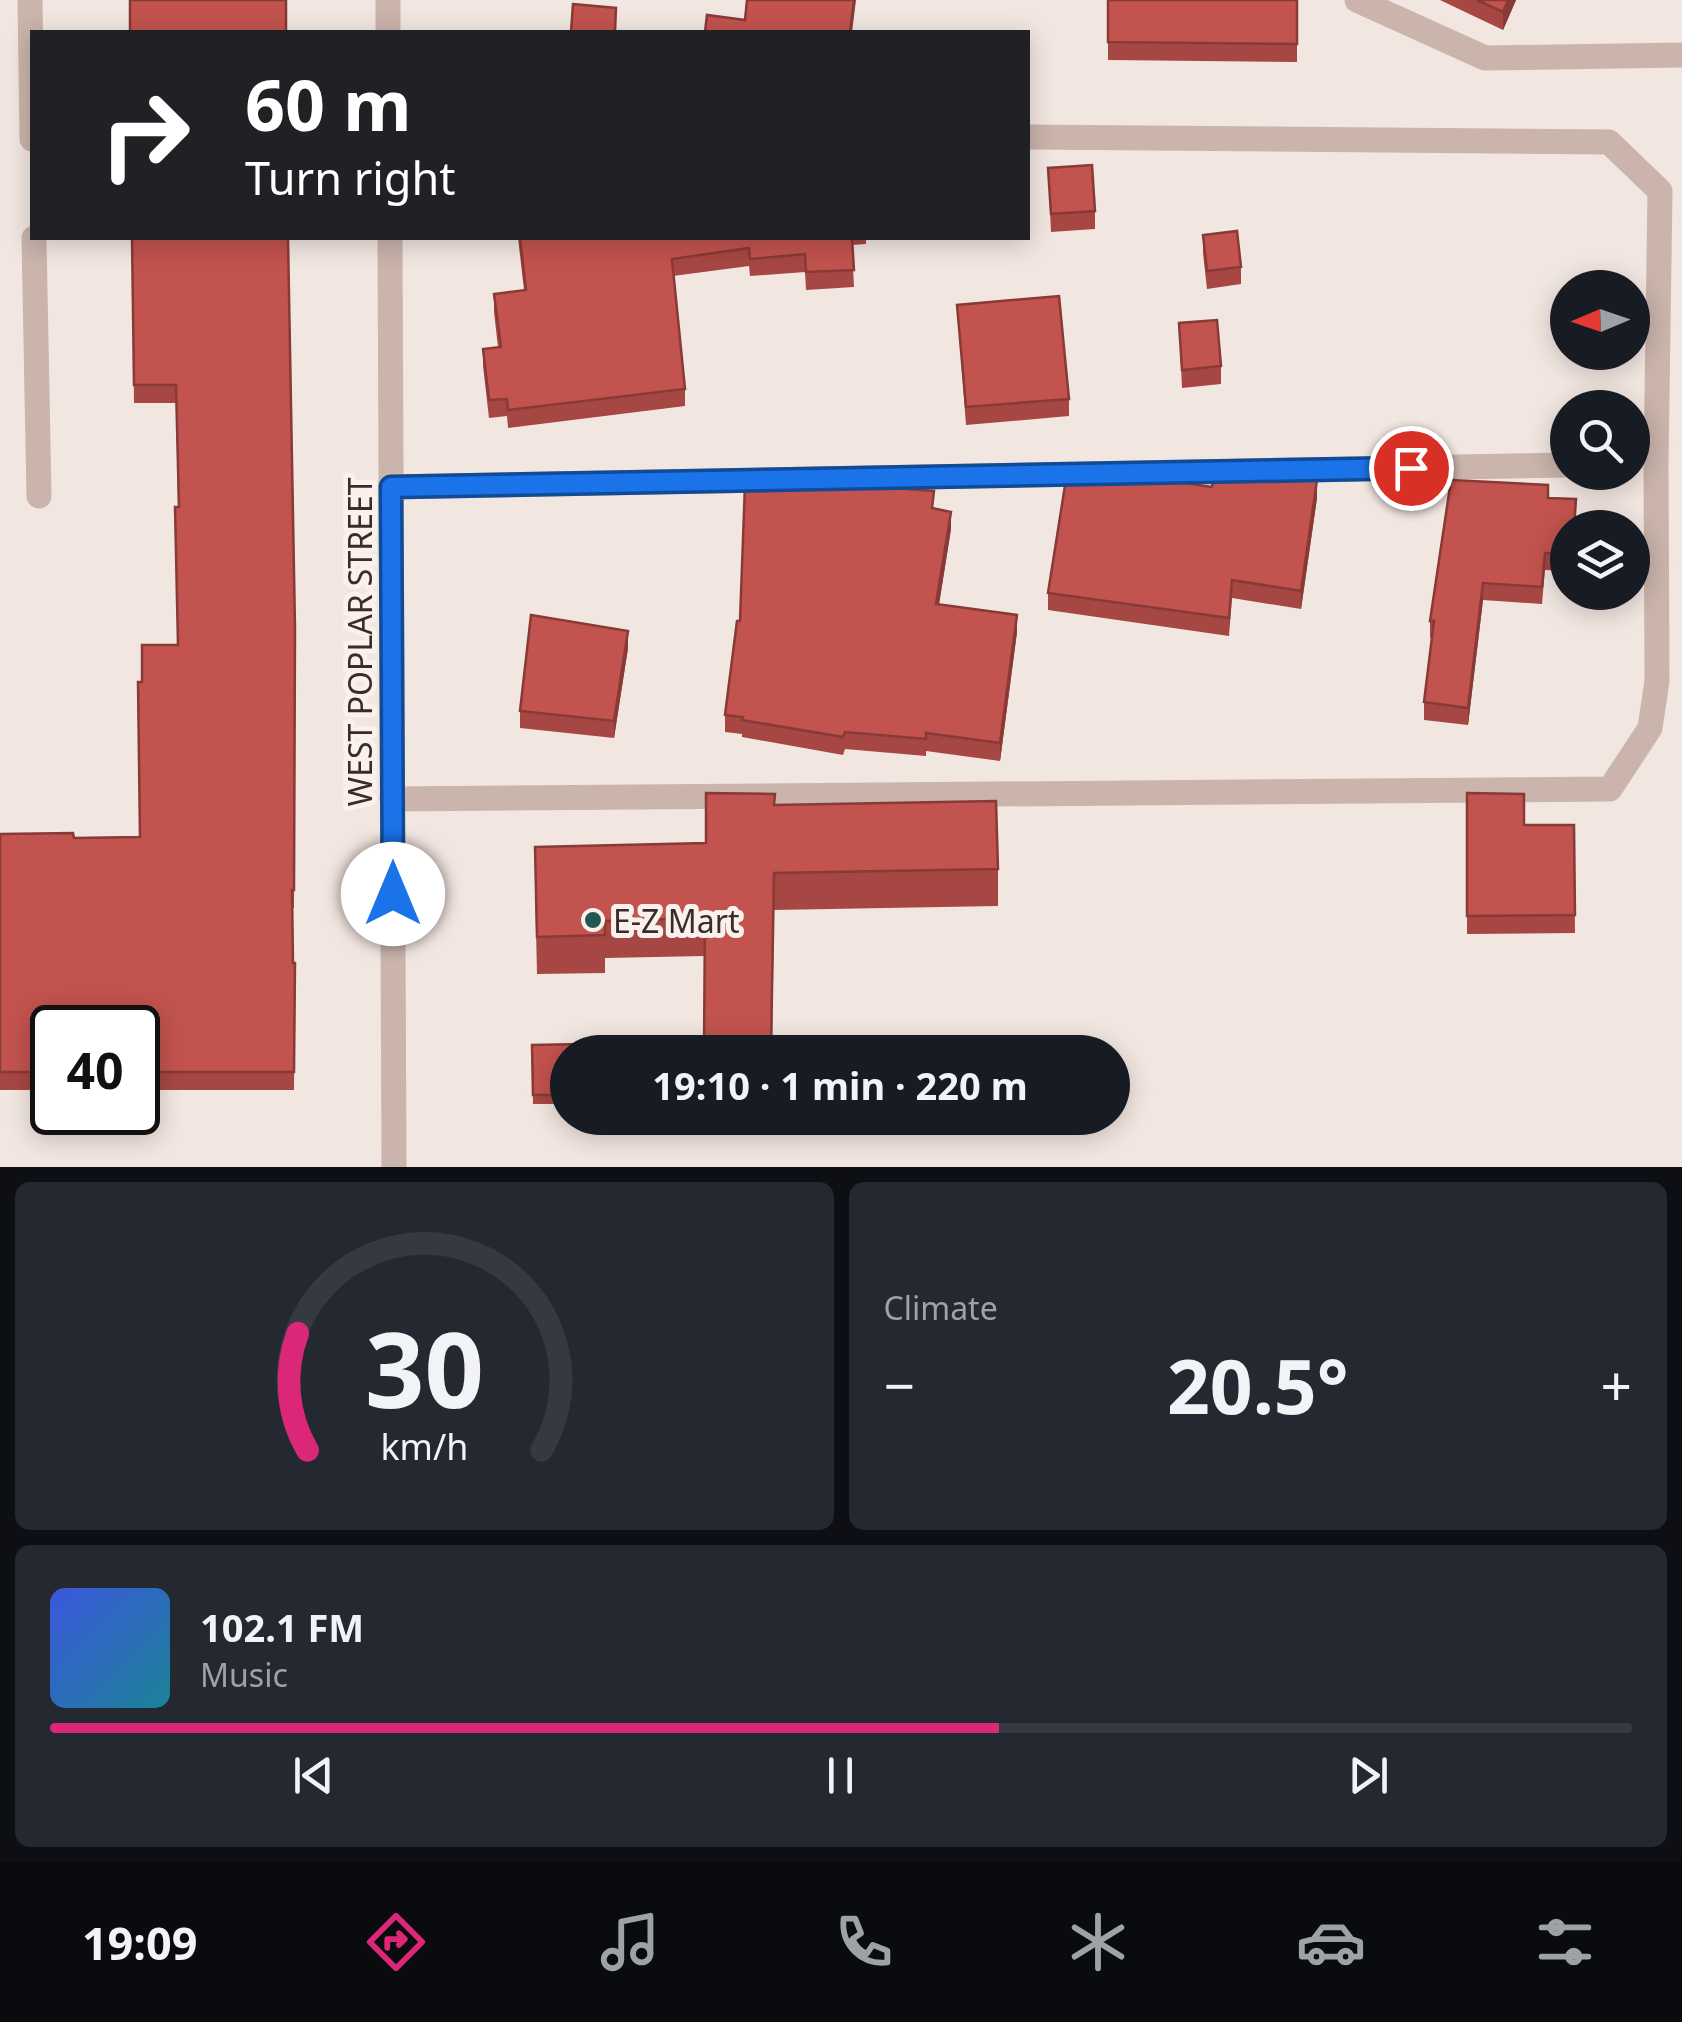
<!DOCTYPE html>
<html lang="en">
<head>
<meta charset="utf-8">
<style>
  body { margin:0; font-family:"Noto Sans",sans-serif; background:#242831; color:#f1f3f6; height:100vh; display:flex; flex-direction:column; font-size:38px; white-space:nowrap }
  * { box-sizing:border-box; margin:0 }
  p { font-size:32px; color:#9ea1a6 }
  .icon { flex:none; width:55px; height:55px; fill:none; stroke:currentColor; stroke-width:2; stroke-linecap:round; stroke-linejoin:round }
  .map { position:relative; height:1167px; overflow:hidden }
  .panel { display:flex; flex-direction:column; gap:15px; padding:15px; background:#0d0f14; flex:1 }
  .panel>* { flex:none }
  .guide { position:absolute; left:30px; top:30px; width:1000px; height:210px; border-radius:0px; box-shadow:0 5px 25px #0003; background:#202124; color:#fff; overflow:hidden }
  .needle { width:65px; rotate:268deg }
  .controls { position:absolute; left:1550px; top:270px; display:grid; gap:20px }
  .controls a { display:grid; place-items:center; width:100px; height:100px; border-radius:50%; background:#171b24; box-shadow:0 5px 25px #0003; font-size:50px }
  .speed { position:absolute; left:30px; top:1005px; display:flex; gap:20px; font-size:50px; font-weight:700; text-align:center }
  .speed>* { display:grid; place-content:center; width:130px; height:130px; border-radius:50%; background:#171b24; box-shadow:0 5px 25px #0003; line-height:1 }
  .speed .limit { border:5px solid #111; border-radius:15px; background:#fff; color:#111 }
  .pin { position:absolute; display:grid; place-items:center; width:85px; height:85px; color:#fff; margin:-42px; border:5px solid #fff; border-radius:50%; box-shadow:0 2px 10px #0007 }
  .me { position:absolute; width:110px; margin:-55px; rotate:0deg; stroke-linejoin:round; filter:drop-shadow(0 0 8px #0008) }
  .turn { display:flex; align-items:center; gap:35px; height:210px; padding:0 50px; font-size:45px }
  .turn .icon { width:130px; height:130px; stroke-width:2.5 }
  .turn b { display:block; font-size:70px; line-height:85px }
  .big { font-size:75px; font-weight:700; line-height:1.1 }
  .panel .widget { flex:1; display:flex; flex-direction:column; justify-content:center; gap:15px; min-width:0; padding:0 35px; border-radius:15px; background:#242831 }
  .panel .dial { align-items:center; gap:0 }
  .dial svg { height:260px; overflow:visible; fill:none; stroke:#363941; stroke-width:7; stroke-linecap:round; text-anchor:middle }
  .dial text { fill:#f1f3f6; stroke:none }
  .song { display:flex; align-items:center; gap:30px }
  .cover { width:120px; height:120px; border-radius:15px; background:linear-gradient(135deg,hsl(230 70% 55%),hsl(190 70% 35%)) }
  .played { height:10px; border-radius:5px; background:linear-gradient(90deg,#db2777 60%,#363941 60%) }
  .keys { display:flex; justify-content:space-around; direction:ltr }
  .heat { display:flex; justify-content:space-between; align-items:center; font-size:55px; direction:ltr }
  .panel .tiles { flex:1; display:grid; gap:15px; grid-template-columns:1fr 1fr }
  .widget:last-child { grid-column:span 2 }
  .trip { position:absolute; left:550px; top:1035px; width:580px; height:100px; border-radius:50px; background:#171b24; box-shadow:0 5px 25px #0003; font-weight:700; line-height:100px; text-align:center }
  .dock { display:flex; height:160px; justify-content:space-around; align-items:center; background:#090b0e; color:#9ea1a6 }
  .dock .icon { width:70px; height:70px }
  .dock .current { color:#db2777 }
  .dock b { font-size:45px; color:#f1f3f6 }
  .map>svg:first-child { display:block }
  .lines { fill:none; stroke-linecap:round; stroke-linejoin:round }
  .minor { stroke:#cab4ac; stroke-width:25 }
  .wall { fill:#a74743 }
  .shaded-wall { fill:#883a37 }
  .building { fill:#c2534e; stroke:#883a37; stroke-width:2.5 }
  .route-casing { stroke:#114b97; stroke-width:25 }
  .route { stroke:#1a73e8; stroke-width:18 }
  .poi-dot { fill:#215952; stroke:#faf1ec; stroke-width:4 }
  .labels { text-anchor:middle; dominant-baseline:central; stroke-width:10; stroke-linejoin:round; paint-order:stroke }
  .street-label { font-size:32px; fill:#392c2a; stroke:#faf1ec }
  .poi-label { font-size:32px; fill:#392c2a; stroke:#faf1ec; text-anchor:start }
</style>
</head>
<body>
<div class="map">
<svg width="1682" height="1167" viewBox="0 0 1682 1167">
  <rect width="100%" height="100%" fill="#f2e6e0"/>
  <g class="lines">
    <!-- minor -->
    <path class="minor" d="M30,0L32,139
      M388,0V32
      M1357,0L1485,58L1682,55
      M34,238L39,496
      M390,238L394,1167
      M391,487L1568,465
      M392,799L1610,789L1650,728L1657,681L1656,463L1660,191L1609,142L1028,137"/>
  </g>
  <!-- wall -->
  <path class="wall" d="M1108,0H1297V62L1108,60Z
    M1440,0H1516L1503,30Z
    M1048,168L1095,211V229L1051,232Z
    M1203,235L1241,267V284L1207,289L1203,253Z
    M132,238L295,628L294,908H292L293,963H295L294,1090H138V1028H52V1090H0V834L74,838L139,837L142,682L178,645V507L176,403H134Z
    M518,238H866V244L852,245L854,287L806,290L805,272L750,276L749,266L673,276L685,389V406L508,428L507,416L489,418L483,366V349L498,347L494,312V294L524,290Z
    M957,305L1069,399V416L966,425Z
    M1179,323L1221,366V384L1182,388Z
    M1212,487L1317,498L1301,609L1232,598L1229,636L1048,610V593Z
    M934,509L951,529L939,605L1017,632L1000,761L926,751V756L845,749L843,755L742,737V734L725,732V715L740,621Z
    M1568,528V571L1545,570L1542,604L1483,600L1468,725L1424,720V702L1432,638H1430V621Z
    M628,648L614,738L520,728V711Z
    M1467,793L1524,825H1574L1575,933L1467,934Z
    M774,805L998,869V906L774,910L772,1052H704L705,956L605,958V973L537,974L535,884L706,843Z
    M532,1045L568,1052V1104H533Z"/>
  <!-- shaded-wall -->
  <path class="shaded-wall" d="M854,0H856L852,32H850Z
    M1508,0H1516L1503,30V12Z
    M1317,480V498L1301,609V591Z
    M951,512V529L936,622V604Z
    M1483,583V600L1468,725V708Z
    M1017,615V632L1000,761V743Z
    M628,631V648L614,738V721Z"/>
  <!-- building -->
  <path class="building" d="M130,0H286V32H130Z
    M747,0H854L850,32H705L707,15L745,20Z
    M1108,0H1297V44L1108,42Z
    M1477,0H1508L1503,12Z
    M573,4L616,8L615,32H571Z
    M1092,165L1095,211L1051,214L1048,168Z
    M1237,231L1241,267L1207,271L1203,235Z
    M132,238H288L295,628L294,890H292L293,963H295L294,1072H138V1028H52V1072H0V834L73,833L74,838L140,837L138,682H142V645H178L175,507H179L176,385H134Z
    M520,238H852L854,270L806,272L805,254L750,259L749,248L672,259L685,389L508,410L507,399L489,400L483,349L501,347L494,294L526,290Z
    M1059,296L1069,399L966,407L957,305Z
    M1217,320L1221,366L1182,370L1179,323Z
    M1213,471L1317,480L1301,591L1232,580L1229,618L1048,593L1067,473L1110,472L1212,487Z
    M1451,480L1548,485V498L1576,499L1574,528H1568V554L1545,553L1542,587L1483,583L1468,708L1424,702L1434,621H1430Z
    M831,483L934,491L932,508L951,512L936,604L1017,615L1000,743L926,733V739L845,732L843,737L742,720L743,717L725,715L737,621H740L745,484L831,486Z
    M531,615L628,631L614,721L520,711Z
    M706,793L775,794L774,805L996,801L998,869L774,873L771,1048H704L705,918L605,921V935L537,937L535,847L706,843Z
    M1467,793L1524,794V825H1574L1575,915L1467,916Z
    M582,1044V1052H568V1095H533L532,1045Z"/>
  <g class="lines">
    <!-- route casing -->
    <g class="route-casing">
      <path id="route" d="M393,894L391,487L1411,468"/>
    </g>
    <!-- route -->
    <use href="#route" class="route"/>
  </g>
  <!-- markers -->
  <circle class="poi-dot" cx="593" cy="920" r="10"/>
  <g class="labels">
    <!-- street labels -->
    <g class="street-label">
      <text transform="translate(359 642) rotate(-90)">WEST POPLAR STREET</text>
    </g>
    <!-- poi labels -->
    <g class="poi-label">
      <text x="613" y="920">E-Z Mart</text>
    </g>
  </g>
</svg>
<div class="controls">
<a><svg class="needle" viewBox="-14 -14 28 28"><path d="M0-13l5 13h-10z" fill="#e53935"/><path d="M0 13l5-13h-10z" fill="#9ea1a6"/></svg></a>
<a><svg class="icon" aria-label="search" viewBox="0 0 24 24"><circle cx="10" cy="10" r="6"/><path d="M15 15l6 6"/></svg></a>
<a><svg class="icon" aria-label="layers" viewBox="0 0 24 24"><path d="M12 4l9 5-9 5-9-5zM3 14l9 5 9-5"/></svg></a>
</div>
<div class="speed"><div class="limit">40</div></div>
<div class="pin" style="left:1411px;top:468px;background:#d93025"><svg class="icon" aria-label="arrive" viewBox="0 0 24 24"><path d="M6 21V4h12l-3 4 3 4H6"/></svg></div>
<svg class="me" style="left:393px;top:894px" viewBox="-20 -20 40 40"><circle r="19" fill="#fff"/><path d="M0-13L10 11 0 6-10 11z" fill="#1a73e8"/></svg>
<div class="trip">19:10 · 1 min · 220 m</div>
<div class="guide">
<div class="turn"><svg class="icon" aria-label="right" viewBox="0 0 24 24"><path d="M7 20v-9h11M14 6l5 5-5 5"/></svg><div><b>60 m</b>Turn right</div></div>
</div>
</div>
<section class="panel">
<div class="tiles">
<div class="widget dial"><svg viewBox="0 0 100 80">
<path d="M14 69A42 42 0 1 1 86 69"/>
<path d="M14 69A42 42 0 0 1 11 33" stroke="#db2777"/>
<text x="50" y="56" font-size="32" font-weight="700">30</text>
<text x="50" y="72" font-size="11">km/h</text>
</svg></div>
<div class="widget"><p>Climate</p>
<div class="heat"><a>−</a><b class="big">20.5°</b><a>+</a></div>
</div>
<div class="widget">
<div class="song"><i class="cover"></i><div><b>102.1 FM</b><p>Music</p></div></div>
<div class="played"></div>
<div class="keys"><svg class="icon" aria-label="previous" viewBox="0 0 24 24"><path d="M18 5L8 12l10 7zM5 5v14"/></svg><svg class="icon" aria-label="pause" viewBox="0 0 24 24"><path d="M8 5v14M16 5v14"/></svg><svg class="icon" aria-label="next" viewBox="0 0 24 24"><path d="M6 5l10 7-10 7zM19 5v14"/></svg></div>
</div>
</div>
</section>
<nav class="dock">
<b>19:09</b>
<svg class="icon current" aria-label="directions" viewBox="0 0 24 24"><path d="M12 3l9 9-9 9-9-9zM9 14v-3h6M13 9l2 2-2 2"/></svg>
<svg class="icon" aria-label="music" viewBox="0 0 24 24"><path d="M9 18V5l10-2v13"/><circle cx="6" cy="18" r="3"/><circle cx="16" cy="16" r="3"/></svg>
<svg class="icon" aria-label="phone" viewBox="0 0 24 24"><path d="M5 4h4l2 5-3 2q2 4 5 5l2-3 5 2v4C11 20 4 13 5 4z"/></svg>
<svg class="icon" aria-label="climate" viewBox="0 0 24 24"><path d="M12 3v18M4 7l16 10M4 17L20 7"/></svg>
<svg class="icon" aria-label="car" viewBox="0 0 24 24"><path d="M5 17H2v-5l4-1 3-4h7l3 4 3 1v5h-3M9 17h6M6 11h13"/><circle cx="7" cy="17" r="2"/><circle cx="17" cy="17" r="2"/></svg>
<svg class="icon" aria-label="filters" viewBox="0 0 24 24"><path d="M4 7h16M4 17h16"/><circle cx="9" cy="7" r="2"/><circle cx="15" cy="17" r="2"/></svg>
</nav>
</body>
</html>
